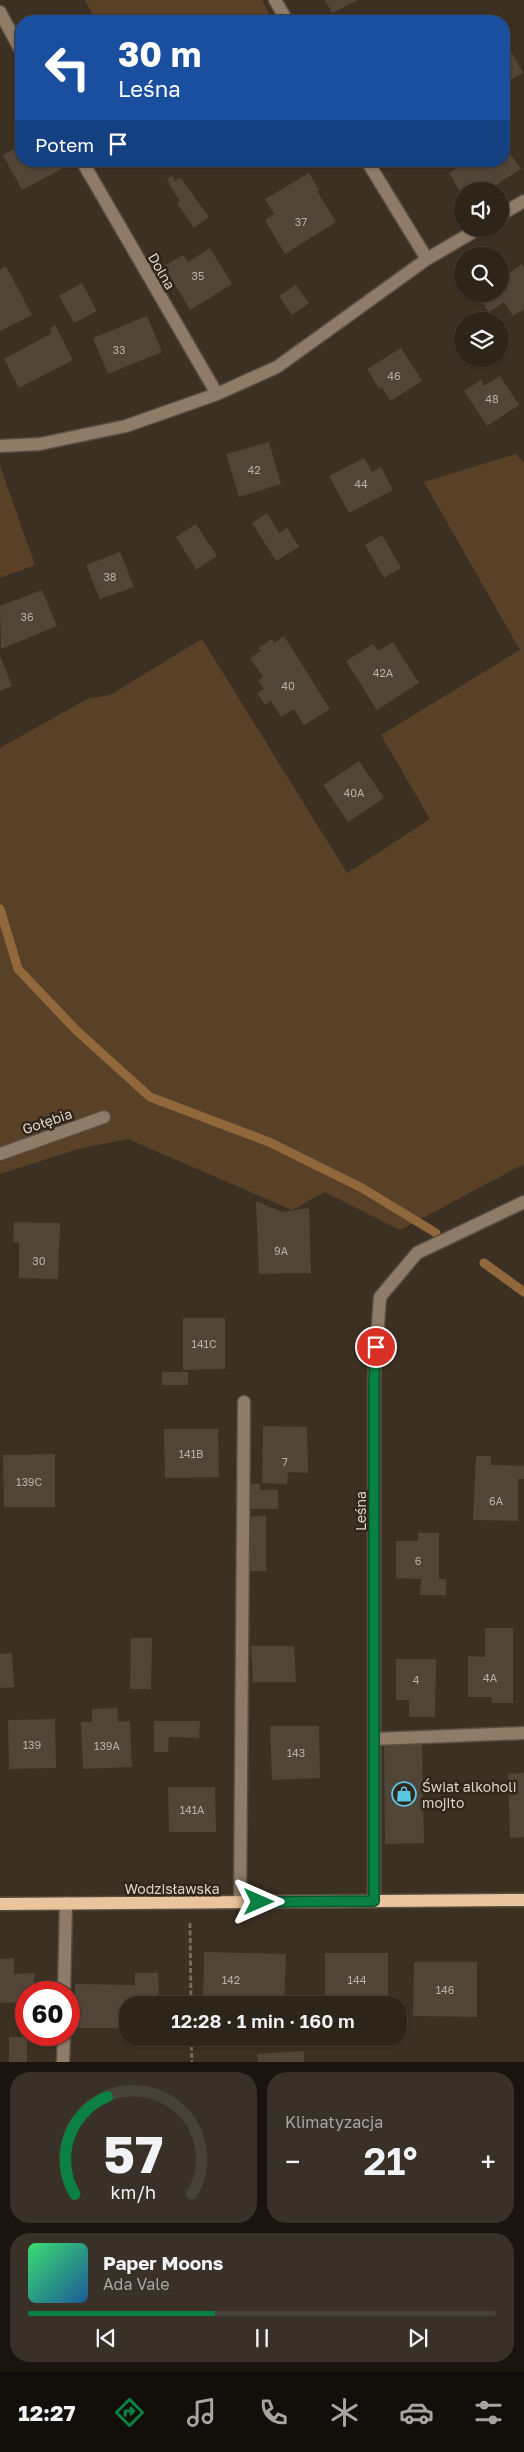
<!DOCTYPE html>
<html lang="pl">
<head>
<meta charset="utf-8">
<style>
  body { margin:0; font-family:"Golos Text",sans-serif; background:#393027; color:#f1f3f6; height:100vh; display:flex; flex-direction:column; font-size:19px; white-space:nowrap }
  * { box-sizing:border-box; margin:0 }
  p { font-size:16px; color:#a7a4a2 }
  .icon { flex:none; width:28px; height:28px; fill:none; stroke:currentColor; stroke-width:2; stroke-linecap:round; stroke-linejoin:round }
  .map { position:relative; height:2062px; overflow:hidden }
  .side { display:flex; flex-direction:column; gap:10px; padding:10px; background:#19140e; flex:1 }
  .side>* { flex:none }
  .hud { position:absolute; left:15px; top:15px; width:495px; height:152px; border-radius:20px; box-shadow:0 1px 4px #0004,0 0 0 1px #484139; background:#1a4fa0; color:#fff; overflow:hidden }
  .controls { position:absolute; left:454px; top:182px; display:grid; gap:10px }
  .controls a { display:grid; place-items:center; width:55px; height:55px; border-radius:50%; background:#2d241a; box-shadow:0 1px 4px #0004,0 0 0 1px #484139; font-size:25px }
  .speed { position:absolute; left:15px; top:1981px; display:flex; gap:10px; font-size:25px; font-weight:700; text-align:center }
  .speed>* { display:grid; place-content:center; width:65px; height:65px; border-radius:50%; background:#2d241a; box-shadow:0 1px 4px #0004,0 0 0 1px #484139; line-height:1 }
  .speed .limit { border:8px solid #d22; background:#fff; color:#111 }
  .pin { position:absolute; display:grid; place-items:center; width:42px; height:42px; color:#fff; margin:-21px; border:2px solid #fff; border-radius:50%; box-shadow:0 1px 5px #0007 }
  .me { position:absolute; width:55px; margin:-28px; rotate:90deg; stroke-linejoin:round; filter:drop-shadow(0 0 4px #0008) }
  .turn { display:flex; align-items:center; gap:18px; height:105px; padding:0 20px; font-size:22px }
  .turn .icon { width:65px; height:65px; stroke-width:2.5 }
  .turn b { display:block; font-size:35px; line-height:42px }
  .then { display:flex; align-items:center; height:48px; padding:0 20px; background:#0003; gap:10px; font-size:19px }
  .big { font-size:38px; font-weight:600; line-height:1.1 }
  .side .widget { flex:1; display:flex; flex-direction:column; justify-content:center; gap:8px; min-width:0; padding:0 18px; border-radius:20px; background:#393027 }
  .side .dial { align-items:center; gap:0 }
  .dial svg { height:130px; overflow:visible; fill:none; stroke:#484139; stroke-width:7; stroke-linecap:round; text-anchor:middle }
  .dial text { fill:#f1f3f6; stroke:none }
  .song { display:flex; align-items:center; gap:15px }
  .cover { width:60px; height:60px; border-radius:8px; background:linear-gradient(135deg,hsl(140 70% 55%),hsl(210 70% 35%)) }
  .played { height:5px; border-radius:2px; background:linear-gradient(90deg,#0b8043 40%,#484139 40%) }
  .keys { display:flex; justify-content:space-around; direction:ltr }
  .heat { display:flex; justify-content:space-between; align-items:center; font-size:28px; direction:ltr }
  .side .tiles { flex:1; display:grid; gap:10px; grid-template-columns:1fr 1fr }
  .widget:last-child { grid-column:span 2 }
  .trip { position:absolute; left:119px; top:1996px; width:288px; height:50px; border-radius:20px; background:#2d241a; box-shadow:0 1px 4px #0004,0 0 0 1px #484139; font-weight:600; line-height:50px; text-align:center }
  .menu { display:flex; height:80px; justify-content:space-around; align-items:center; background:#120e0a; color:#a7a4a2 }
  .menu .icon { width:35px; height:35px }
  .menu .current { color:#0b8043 }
  .menu b { font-size:22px; color:#f1f3f6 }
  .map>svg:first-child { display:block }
  .green { fill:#594127 }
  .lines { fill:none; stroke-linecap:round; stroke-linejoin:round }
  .stream { stroke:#91683b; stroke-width:9 }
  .building { fill:#514538 }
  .minor-casing { stroke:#594d41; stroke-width:15 }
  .major-casing { stroke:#594d41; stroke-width:15 }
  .path { stroke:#746a5e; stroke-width:3; stroke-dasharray:5 2.5; stroke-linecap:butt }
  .minor { stroke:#8e7b68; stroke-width:12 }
  .major { stroke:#eac49c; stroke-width:12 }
  .route-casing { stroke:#07532c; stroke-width:12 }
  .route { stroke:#0b8043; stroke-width:9 }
  .labels { text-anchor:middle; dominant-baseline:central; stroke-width:5; stroke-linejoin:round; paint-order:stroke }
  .number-label { font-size:11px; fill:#b8b0a6 }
  .street-label { font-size:14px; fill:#dbd3cb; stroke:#312619 }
  .poi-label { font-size:14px; fill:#dbd3cb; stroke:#312619; text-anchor:start }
</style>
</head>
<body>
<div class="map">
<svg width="524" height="2062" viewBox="0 0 524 2062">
  <rect width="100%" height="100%" fill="#3c3023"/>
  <!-- green -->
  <path class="green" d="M85,0H262L273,21H96Z
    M516,454L524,463V1164L400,1230L325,1192L292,1210L128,1139L78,1149L0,1174V748L87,699L110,695L202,639L347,873L430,819L381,735L520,650L424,482Z
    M0,466L35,565L0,578Z"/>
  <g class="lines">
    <!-- stream -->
    <path class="stream" d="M0,909L18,969L76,1030L150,1097L269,1142L362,1188L436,1233
      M484,1263L524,1292"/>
  </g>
  <!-- building -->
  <path class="building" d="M325,0H358L332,13Z
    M505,40L523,73L504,83V41Z
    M21,145V161H65L67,166L22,190L3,155Z
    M508,151L521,169L487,191H462V195L449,173L469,161H479L483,168L493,161H504V154Z
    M309,173L319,190L317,191L336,222L285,254L265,220L274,214L265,199Z
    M172,176L175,181L180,177L209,217L194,228L177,203L180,202L169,184L167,179Z
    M210,248L232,284L190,310L164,266L183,255L188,262Z
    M500,258L510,273L522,264L524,268V309L513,316L504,302L489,312L476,294H500Z
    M6,266L32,315L0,331V269Z
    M82,283L97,311L74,323L59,296Z
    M296,285L309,303L292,315L279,296Z
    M147,316L162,352L108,374L93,338Z
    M55,325L73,360L19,388L4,359L52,333L50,328Z
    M401,348L422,381L390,401L382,387L379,389L367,369Z
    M500,376L519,405L487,426L464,391L481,380L484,386Z
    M269,442L281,484L239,497L226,454Z
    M364,458L372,472L381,467L393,490L349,513L329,476Z
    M267,513L279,533L287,528L299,547L276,561L252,523Z
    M196,524L217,556L196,570L176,537Z
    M382,535L401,568L384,578L365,545Z
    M120,552L134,587L100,599L86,565Z
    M42,590L57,626L1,649L0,606Z
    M284,636L330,709L304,725L294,709L281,717L271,701L265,705L257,693L264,689L258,680L263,677L250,658L261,651L258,648L272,639L274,643Z
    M393,642L419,683L377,710L346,661L373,644L378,651Z
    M0,656L12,686L0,691Z
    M359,761L384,798L348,822L323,785Z
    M256,1201L282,1212L309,1208L311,1273L259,1274Z
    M14,1222L60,1223L58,1279L19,1278V1242H13Z
    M183,1318H225V1369L183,1370Z
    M162,1372H188V1385H162Z
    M263,1426L307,1427L308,1473L288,1472L287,1484L262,1483Z
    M164,1429H218L219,1477L165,1478Z
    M55,1454V1507H4L3,1455Z
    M476,1456H491V1465L524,1466V1479H518V1521L473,1520Z
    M242,1484H260V1490H278V1509H242Z
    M266,1516V1571H246V1517Z
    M418,1533H439V1579H446V1595H420L421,1579L396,1578V1541H418Z
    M485,1628H513V1703H492L491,1697H468V1656L485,1657Z
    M131,1638H152L151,1689H130Z
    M251,1646H294L296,1682H253Z
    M12,1653L14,1687L0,1688V1654Z
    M396,1659H436L435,1717H409V1700H396Z
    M117,1708L118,1722L130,1721L132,1767L83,1769L81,1722H92V1709Z
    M55,1719L56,1768L9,1769L8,1720Z
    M154,1721H200L199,1738L169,1737L168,1752H154Z
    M270,1726H319L320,1778L272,1780Z
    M422,1744L424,1843L385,1844L384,1745Z
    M524,1773V1837L510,1838L508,1774Z
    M168,1787H215L216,1832H169Z
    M204,1952L286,1954L284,2005H203Z
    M325,1953H388V2005H325Z
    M14,1958V1974L34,1973L35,1992H26V2002L0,2003V1959Z
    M414,1962H477V2017L413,2016Z
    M135,1973H158L159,2005H128V2028H75V1984L135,1985Z
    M9,2037H27V2062H9Z
    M304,2051V2062H258L257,2054Z"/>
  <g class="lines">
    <!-- minor casing -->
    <g class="minor-casing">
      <path id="minor" d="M275,0L287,21
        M0,12L21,51
        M82,161L217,394
        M367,161L427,259
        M500,215L524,201
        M0,446L40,444L126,426L217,394L277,367L427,259L478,229
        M0,1154L104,1117
        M375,1739L524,1733
        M374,1901V1380L380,1297L417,1253L524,1202
        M240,1902L244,1402
        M64,1992L66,1903
        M63,2062L64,2035"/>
    </g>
    <!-- major casing -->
    <g class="major-casing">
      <path id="major" d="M0,1904L524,1900"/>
    </g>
    <!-- path -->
    <path class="path" d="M190,1923L191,2005
      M191,2038L192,2062"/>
    <!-- minor -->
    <use href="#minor" class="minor"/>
    <!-- major -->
    <use href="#major" class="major"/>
  </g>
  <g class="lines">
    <!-- route casing -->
    <g class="route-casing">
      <path id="route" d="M259,1902L374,1901V1380L376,1347"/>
    </g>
    <!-- route -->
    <use href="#route" class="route"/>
  </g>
  <!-- icons -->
  <defs>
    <g id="shop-ring" transform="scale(1.25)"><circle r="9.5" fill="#312619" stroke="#5ac8e5" stroke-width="1.5"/><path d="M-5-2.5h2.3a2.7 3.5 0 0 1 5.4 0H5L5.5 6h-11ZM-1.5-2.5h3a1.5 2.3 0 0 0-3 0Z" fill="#5ac8e5"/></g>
  </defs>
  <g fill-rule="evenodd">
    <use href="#shop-ring" x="404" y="1794"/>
  </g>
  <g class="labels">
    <!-- number labels -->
    <g class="number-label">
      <text x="301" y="221">37</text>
      <text x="198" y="275">35</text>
      <text x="119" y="349">33</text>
      <text x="394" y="375">46</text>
      <text x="492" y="398">48</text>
      <text x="254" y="469">42</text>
      <text x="361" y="483">44</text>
      <text x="110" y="576">38</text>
      <text x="27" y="616">36</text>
      <text x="383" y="672">42A</text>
      <text x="288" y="685">40</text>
      <text x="354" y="792">40A</text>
      <text x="281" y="1250">9A</text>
      <text x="39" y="1260">30</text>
      <text x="204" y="1343">141C</text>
      <text x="191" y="1453">141B</text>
      <text x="285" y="1461">7</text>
      <text x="29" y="1481">139C</text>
      <text x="496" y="1500">6A</text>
      <text x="418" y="1560">6</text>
      <text x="490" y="1677">4A</text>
      <text x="416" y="1679">4</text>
      <text x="32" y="1744">139</text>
      <text x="107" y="1745">139A</text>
      <text x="296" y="1752">143</text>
      <text x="192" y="1809">141A</text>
      <text x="231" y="1979">142</text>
      <text x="357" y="1979">144</text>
      <text x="445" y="1989">146</text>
    </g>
    <!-- street labels -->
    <g class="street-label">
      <text transform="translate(162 271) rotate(60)">Dolna</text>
      <text transform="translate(47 1121) rotate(-19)">Gołębia</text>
      <text transform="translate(360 1511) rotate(-90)">Leśna</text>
      <text x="172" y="1888">Wodzisławska</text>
    </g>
    <!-- poi labels -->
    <g class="poi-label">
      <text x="422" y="1786">Świat alkoholi<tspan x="422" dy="16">mojito</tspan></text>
    </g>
  </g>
</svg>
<div class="controls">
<a><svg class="icon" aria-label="sound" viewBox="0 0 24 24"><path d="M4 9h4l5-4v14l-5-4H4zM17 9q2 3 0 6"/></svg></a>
<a><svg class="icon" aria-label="search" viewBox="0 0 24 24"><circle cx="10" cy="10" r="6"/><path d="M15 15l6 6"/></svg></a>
<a><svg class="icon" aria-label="layers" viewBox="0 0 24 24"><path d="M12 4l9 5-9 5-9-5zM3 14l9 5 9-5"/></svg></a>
</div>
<div class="speed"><div class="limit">60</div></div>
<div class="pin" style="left:376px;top:1347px;background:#d93025"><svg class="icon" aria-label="arrive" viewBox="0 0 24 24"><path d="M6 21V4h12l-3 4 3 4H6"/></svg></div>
<svg class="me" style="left:259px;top:1902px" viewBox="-20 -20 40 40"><path d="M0-17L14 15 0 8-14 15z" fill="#0b8043" stroke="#fff" stroke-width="4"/></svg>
<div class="trip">12:28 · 1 min · 160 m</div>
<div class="hud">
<div class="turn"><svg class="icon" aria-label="left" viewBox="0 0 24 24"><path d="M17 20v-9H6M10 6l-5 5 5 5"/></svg><div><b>30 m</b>Leśna</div></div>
<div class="then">Potem<svg class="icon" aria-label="arrive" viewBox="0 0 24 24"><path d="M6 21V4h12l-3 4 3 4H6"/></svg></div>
</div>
</div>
<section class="side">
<div class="tiles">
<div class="widget dial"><svg viewBox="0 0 100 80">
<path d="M14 69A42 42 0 1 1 86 69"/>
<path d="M14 69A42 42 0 0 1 34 9" stroke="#0b8043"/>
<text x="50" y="56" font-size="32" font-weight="700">57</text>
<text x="50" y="72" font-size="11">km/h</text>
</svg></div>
<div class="widget"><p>Klimatyzacja</p>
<div class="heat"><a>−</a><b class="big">21°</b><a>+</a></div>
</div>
<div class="widget">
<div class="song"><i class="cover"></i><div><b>Paper Moons</b><p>Ada Vale</p></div></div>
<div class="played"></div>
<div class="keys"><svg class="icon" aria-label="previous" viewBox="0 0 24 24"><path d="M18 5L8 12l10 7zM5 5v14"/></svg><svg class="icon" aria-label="pause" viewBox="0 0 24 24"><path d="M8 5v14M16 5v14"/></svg><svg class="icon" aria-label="next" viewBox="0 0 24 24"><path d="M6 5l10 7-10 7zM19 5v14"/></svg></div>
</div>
</div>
</section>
<nav class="menu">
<b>12:27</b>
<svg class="icon current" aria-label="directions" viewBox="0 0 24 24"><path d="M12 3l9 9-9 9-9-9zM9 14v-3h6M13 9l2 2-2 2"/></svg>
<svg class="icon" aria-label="music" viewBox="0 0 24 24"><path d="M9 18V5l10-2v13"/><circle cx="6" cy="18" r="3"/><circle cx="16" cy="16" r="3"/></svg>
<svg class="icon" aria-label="phone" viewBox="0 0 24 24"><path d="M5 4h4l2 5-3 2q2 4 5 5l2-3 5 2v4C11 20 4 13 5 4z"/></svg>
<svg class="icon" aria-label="climate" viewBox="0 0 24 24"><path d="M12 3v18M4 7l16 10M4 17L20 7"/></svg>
<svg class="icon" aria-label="car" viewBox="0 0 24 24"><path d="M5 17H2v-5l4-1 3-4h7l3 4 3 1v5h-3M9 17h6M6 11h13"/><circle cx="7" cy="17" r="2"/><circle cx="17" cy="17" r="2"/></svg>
<svg class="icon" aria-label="filters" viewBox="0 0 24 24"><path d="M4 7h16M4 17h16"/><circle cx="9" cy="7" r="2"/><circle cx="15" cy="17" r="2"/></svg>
</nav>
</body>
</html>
